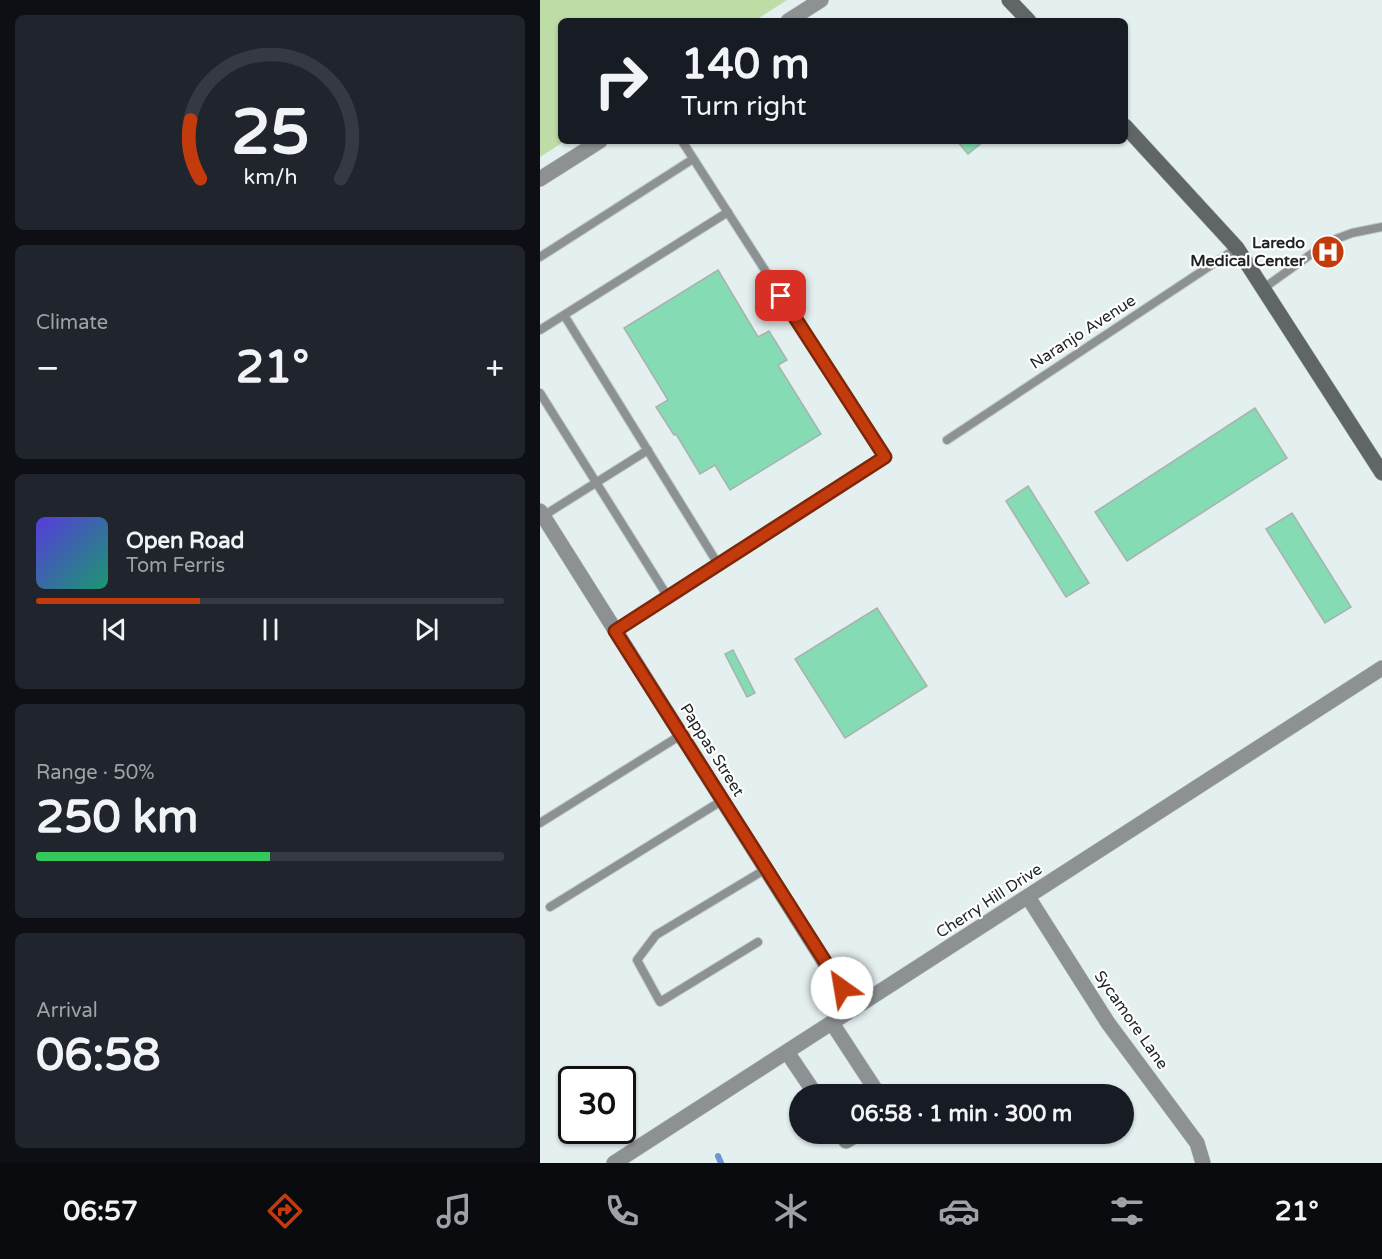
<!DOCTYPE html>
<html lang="en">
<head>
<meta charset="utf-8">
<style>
  body { margin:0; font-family:"Varela Round",sans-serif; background:#20242c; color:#f1f3f6; height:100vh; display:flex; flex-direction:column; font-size:22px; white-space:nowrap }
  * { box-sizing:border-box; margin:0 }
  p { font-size:20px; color:#9ea1a6 }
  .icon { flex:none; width:33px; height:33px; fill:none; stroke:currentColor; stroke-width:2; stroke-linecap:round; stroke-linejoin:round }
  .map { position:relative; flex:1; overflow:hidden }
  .side { display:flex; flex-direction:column; gap:15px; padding:15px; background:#0d0f14; width:540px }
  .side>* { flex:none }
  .top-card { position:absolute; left:18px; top:18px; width:570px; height:126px; border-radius:9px; box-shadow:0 2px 4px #0004; background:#171b24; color:#f1f3f6; overflow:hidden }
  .speed { position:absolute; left:18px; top:1066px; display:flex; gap:12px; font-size:30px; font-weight:700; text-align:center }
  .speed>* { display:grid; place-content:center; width:78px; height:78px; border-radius:50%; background:#171b24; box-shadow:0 2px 4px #0004; line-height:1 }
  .speed .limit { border:3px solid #111; border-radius:9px; background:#fff; color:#111 }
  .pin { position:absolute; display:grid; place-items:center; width:51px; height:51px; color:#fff; margin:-26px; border-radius:12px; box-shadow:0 3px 9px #0006 }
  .me { position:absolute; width:66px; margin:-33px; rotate:328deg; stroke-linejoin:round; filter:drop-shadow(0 0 4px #0008) }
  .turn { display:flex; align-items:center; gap:21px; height:126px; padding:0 24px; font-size:27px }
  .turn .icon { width:78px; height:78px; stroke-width:2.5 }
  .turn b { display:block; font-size:42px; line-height:51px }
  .big { font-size:45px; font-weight:800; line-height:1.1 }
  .side .card { flex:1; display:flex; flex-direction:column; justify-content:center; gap:9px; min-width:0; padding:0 21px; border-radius:9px; background:#20242c }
  .side .dial { align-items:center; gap:0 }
  .dial svg { height:156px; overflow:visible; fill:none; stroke:#363941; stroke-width:7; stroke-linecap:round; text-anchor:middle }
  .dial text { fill:#f1f3f6; stroke:none }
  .song { display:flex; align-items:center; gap:18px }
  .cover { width:72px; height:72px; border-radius:9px; background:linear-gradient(135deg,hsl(250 70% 55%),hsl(160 70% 35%)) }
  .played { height:6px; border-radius:3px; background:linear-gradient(90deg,#c33b0d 35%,#363941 35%) }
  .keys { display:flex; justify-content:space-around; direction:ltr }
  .heat { display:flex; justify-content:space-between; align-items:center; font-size:33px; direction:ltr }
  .charge { height:9px; border-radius:4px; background:linear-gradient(90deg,#34c759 50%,#363941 0) }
  .trip { position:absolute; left:249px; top:1084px; width:345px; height:60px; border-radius:30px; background:#171b24; box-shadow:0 2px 4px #0004; font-weight:800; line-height:60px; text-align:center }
  .menu { display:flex; height:96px; justify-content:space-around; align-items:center; background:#090b0e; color:#9ea1a6 }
  .menu .icon { width:42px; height:42px }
  .menu .current { color:#c33b0d }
  .menu b { font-size:27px; color:#f1f3f6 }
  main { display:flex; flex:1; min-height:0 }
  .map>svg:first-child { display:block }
  .green { fill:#bedca6 }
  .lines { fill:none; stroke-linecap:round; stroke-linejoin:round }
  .stream { stroke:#6c95d2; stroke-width:6 }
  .building { fill:#85dbb3; stroke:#a9b2ad; stroke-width:1.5 }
  .lane-casing { stroke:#c1caca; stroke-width:10 }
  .street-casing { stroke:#c1caca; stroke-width:16 }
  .secondary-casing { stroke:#c1caca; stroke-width:16 }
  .lane { stroke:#8d9193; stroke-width:8 }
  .street { stroke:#8d9193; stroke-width:15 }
  .secondary { stroke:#606668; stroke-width:15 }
  .route-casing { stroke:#7f2608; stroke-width:15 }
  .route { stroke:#c33b0d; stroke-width:10 }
  .labels { text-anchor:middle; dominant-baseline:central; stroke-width:4.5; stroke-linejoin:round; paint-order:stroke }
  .poi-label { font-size:16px; font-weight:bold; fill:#1f2323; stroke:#fff; text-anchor:end }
  .street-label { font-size:16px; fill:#1f2323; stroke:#fff }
</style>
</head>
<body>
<main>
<section class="side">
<div class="card dial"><svg viewBox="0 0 100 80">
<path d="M14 69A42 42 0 1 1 86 69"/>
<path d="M14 69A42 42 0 0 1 9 39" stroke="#c33b0d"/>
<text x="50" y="56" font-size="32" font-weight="700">25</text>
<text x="50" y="72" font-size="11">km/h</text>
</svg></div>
<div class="card"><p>Climate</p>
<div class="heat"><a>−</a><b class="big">21°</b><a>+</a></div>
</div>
<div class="card">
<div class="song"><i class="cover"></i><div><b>Open Road</b><p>Tom Ferris</p></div></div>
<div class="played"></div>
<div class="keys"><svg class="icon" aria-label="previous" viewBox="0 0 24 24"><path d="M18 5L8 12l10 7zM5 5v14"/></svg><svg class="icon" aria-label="pause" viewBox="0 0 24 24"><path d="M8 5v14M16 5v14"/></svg><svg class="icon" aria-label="next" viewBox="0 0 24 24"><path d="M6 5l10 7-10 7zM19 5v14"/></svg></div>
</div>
<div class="card"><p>Range · 50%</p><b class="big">250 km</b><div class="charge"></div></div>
<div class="card"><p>Arrival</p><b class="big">06:58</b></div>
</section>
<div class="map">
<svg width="842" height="1163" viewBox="0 0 842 1163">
  <rect width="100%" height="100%" fill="#e4efef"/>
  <!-- green -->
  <path class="green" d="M0,0H247L214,21H21V141H25L0,157Z"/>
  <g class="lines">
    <!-- stream -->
    <path class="stream" d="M178,1156L181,1163"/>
  </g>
  <!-- building -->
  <path class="building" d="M417,141H444L428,154Z
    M178,270L218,337L229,331L247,360L238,365L281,434L190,490L175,465L160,474L136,434L134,435L116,407L128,400L84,328Z
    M715,408L747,458L587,561L555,512Z
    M488,486L549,583L526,597L466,501Z
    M752,513L811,607L785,623L726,529Z
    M337,608L387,686L305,738L255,659Z
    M193,650L215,693L207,697L185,654Z"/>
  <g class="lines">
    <!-- lane casing -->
    <g class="lane-casing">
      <path id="lane" d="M0,257L153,159
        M724,288L788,242L812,233L842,227
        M24,315L178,564
        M0,330L188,212
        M0,393L128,597
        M407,440L697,248
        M3,516L108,450
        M75,631L345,457L142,141
        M0,823L141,735
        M10,907L183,800
        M218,942L120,1002L97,960L116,935L226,869"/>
    </g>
    <!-- street casing -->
    <g class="street-casing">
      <path id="street" d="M248,21L281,0
        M0,179L60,141
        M0,511L314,1009
        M488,897L568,1023L657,1143L663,1163
        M292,1023L339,1095
        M247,1052L276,1095
        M301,1134L306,1141L318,1134
        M74,1163L842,668"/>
    </g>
    <!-- secondary casing -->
    <g class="secondary-casing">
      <path id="secondary" d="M469,0L489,21
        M585,126L697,248L842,473"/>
    </g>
    <!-- lane -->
    <use href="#lane" class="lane"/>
    <!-- street -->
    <use href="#street" class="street"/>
    <!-- secondary -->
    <use href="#secondary" class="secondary"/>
  </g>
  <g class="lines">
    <!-- route casing -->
    <g class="route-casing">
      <path id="route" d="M241,296L345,457L75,631L302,988"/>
    </g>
    <!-- route -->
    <use href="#route" class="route"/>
  </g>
  <!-- icons -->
  <defs>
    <g id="hospital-disc" transform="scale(1.725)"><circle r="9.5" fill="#c33b0d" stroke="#fff"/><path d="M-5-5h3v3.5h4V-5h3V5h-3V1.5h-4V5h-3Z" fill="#fff"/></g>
  </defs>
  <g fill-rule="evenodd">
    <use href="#hospital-disc" x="788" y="252"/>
  </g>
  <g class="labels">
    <!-- poi labels -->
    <g class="poi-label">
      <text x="765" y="243">Laredo<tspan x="765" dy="18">Medical Center</tspan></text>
    </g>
    <!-- street labels -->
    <g class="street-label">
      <text transform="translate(543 332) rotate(-33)">Naranjo Avenue</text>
      <text transform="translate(172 750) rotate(58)">Pappas Street</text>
      <text transform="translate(449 901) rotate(-33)">Cherry Hill Drive</text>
      <text transform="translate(591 1020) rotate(55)">Sycamore Lane</text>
    </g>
  </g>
</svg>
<div class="speed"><div class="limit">30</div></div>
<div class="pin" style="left:241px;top:296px;background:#d93025"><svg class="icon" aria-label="arrive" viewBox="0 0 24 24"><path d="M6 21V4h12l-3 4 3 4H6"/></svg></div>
<svg class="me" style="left:302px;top:988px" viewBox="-20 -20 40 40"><circle r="19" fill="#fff"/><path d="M0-13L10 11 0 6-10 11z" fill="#c33b0d"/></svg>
<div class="trip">06:58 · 1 min · 300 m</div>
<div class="top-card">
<div class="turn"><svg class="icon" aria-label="right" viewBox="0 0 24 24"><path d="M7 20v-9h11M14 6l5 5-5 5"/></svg><div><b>140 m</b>Turn right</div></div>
</div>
</div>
</main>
<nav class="menu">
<b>06:57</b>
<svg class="icon current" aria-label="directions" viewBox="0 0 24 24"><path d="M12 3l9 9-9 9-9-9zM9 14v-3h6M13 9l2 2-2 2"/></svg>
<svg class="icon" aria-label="music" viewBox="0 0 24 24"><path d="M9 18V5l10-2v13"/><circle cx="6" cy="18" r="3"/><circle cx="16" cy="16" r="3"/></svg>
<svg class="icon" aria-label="phone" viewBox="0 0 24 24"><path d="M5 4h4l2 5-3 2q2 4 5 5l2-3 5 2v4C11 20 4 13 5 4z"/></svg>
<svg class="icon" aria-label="climate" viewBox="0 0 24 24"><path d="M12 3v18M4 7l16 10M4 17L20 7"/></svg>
<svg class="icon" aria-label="car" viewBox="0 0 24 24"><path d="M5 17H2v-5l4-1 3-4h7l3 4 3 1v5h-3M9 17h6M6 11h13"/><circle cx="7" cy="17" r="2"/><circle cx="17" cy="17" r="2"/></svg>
<svg class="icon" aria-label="filters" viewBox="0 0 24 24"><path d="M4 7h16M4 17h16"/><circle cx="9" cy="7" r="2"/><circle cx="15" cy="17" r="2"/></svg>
<b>21°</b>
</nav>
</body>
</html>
